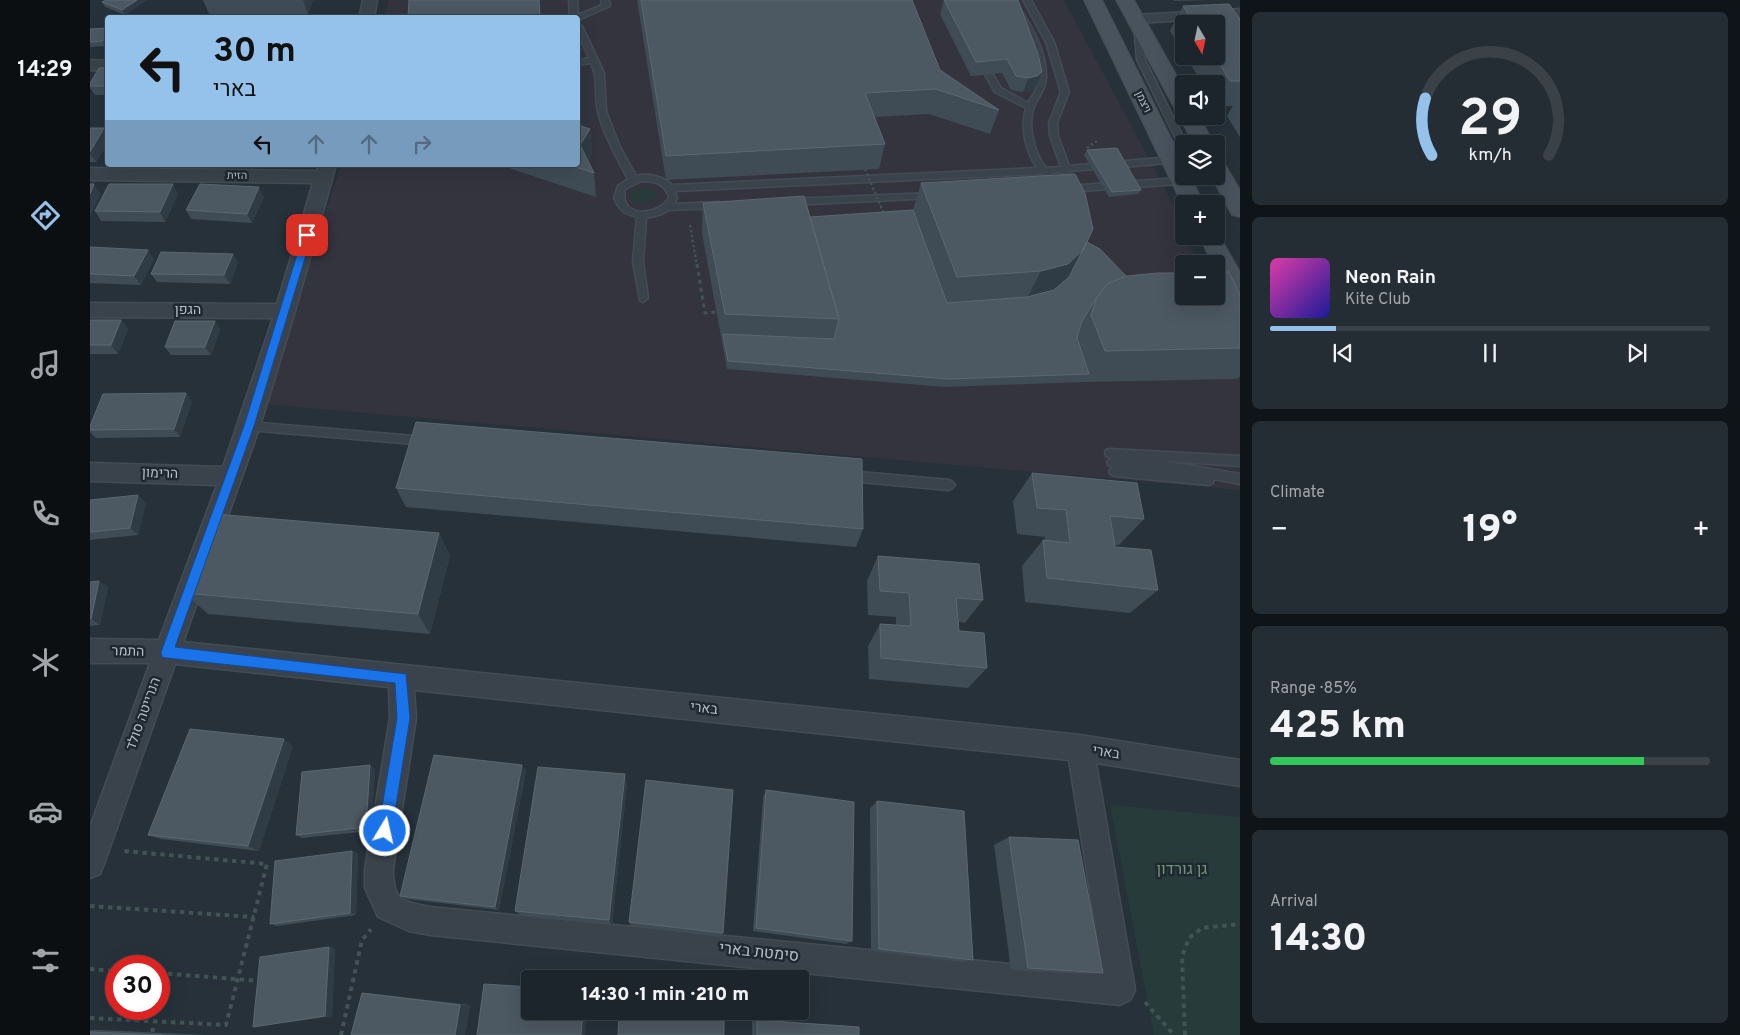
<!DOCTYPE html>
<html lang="en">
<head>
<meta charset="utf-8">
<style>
  body { margin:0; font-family:Overpass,Heebo,sans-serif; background:#252d34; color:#f1f3f6; height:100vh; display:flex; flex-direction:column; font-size:19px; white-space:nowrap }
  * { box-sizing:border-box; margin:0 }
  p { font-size:16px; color:#a0a5a9 }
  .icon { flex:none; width:28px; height:28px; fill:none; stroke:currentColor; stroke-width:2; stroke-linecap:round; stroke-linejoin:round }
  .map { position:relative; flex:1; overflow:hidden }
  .drawer { display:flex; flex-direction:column; gap:12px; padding:12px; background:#0f1418; width:500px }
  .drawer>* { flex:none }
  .guide { position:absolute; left:15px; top:15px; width:475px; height:152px; border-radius:5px; box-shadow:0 5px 20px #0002,0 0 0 1px #3a4248; background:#95c2eb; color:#111; overflow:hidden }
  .needle { width:32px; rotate:171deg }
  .buttons { position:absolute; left:1085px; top:15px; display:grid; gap:10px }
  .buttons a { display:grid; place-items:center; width:50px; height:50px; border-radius:5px; background:#1c252c; box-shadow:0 5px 20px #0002,0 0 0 1px #3a4248; font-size:25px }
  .speed { position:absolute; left:15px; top:955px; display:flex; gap:10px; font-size:25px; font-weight:700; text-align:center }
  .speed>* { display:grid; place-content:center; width:65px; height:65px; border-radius:50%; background:#1c252c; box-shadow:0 5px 20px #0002,0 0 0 1px #3a4248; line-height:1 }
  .speed .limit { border:8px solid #d22; background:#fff; color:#111 }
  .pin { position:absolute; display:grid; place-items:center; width:42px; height:42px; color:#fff; margin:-21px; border-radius:10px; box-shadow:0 2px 8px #0006 }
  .me { position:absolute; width:55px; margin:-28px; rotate:9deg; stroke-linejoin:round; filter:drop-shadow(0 0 4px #0008) }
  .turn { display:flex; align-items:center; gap:18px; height:105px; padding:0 25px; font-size:22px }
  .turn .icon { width:65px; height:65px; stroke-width:2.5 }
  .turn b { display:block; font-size:35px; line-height:42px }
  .lanes { display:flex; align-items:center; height:48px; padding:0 25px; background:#0003; justify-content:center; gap:25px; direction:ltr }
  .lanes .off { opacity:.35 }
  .big { font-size:38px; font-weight:800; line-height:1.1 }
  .drawer .tile { flex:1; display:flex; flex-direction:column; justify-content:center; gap:8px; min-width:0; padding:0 18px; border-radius:8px; background:#252d34 }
  .drawer .dial { align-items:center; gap:0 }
  .dial svg { height:130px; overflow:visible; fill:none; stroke:#3a4248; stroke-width:7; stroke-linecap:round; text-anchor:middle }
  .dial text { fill:#f1f3f6; stroke:none }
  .song { display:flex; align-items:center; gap:15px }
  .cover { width:60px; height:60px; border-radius:8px; background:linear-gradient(135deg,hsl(320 70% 55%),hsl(240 70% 35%)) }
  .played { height:5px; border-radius:2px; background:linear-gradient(90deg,#95c2eb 15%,#3a4248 15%) }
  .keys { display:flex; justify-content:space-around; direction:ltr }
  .heat { display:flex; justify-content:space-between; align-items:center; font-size:28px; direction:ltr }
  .charge { height:8px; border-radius:4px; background:linear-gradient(90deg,#34c759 85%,#3a4248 0) }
  .trip { position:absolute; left:431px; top:970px; width:288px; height:50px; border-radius:5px; background:#1c252c; box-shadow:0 5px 20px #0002,0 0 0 1px #3a4248; font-weight:800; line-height:50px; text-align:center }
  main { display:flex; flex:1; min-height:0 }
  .dock { display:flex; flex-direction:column; width:90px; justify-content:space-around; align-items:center; background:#0b0f12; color:#a0a5a9 }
  .dock .icon { width:35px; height:35px }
  .dock .selected { color:#95c2eb }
  .dock b { font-size:22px; color:#f1f3f6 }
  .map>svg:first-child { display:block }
  .medical { fill:#34343f }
  .green { fill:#283b3b }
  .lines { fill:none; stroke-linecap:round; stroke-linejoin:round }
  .lane-casing { stroke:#434c54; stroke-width:3 }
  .street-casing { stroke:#434c54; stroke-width:3 }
  .secondary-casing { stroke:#434c54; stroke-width:2 }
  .path-far2 { stroke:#415352; stroke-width:2.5; stroke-dasharray:2.5 2.5; stroke-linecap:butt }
  .path-far1 { stroke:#415352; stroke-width:3; stroke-dasharray:4 4; stroke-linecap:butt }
  .path { stroke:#415352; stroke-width:4; stroke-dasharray:4.5 4.5; stroke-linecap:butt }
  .lane { fill:#3a434b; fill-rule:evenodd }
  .street { fill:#3a434b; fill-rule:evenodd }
  .secondary { fill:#48535d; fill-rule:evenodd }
  .path-bridge { stroke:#415352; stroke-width:2.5; stroke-dasharray:2.5 2.5; stroke-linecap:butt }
  .wall { fill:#3f4c55 }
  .shaded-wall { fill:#303c45 }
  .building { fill:#4c5862; stroke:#5c6871 }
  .route { fill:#1a73e8; stroke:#114b97 }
  .labels { text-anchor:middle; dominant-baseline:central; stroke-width:5; stroke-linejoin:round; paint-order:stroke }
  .far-street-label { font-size:11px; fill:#b6bec6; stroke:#1f2830 }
  .street-label { font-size:14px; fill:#b6bec6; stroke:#1f2830 }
  .near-park-label { font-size:16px; fill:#709473; stroke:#1f2830 }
  .near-street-label { font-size:16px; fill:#b6bec6; stroke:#1f2830 }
</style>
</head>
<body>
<main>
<nav class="dock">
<b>14:29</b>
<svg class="icon selected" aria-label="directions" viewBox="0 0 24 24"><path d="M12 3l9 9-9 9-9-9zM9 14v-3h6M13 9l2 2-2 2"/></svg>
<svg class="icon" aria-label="music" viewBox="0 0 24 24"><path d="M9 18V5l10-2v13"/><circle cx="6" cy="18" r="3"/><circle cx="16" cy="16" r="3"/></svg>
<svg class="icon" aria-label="phone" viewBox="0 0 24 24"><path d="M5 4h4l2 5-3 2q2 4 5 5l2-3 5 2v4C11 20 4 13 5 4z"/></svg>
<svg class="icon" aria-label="climate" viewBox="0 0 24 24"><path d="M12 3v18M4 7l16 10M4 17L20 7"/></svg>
<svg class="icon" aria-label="car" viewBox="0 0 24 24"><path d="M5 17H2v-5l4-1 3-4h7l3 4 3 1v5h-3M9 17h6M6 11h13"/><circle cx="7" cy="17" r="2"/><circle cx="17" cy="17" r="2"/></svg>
<svg class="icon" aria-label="filters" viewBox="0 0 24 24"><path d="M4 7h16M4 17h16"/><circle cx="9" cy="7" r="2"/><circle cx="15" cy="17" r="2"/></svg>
</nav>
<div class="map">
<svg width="1150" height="1035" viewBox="0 0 1150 1035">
  <rect width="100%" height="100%" fill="#26313a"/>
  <!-- medical -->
  <path class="medical" d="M299,0H974L1081,200L1094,230V236H1096L1108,264H1094V296L1150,359V490L173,404L251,165H488V18L294,17Z"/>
  <!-- green -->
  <path class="green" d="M557,187L566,193L567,196L563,201L552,204L542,200L541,195L544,190Z
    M1020,805L1150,817V1035H1064Z"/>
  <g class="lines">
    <!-- lane casing -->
    <g class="lane-casing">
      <path id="lane" d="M479,0H487L488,15L512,5L511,0H519L520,6L488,20V18H480Z
        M916,0H924C939,21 957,50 956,77C956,90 947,98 943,109C938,127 944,153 956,168L971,167L960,136L959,123L971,92L956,42L933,0H941L964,42L979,92L967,123L968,136L979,166L1081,157L1094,160V166L1081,163L980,171L979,177H973L972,172L961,173L960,176L957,177L952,174L585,191L587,198L584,204L629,202L633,205L629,208L579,210L572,214L556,218L553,262L558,298L553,302L550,300L543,262L547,217C535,214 529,210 524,198L528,186L538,179C527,158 514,135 508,112C504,95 509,80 501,63L488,65V61L499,58L488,33V24L492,26L514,73L516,111L529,145L546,176C558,173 573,176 582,185L947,168C936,151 930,128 936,108L905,92L887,61L894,59L911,88L938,103C941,97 946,92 947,86C954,56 933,23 916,0ZM551,181C564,181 576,183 579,198C567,217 528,218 535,189Z
        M1044,25L1051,27L1055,60L1096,143L1094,145L1088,143L1047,60Z
        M1095,176H1108L1090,184L977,192L973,189L977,186L1089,178Z
        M841,193L844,194V198L700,205L696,202L700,199Z
        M159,422L336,437L341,441L336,445L159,430L154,426Z
        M1020,449L1150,456V466L1028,458L1073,461L1150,474V484L1124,479L1123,483L1119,485L1024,476L1020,474L1019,471L1023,467L1018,465L1017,462L1022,458L1016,456L1015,453L1016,450Z
        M758,471L859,480L863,482L865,485L863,488L859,490L758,481L754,479L753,476L754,473Z"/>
    </g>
    <!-- street casing -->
    <g class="street-casing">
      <path id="street" d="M273,0H287L284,18H269Z
        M1150,9V17L1046,23L1041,22L1039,19L1041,16L1046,15Z
        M0,60L18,61V71L0,70Z
        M228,165H246L205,311L170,426L93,642L990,735L1150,760V786L1006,763L1045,990L1040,1000L1030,1005L340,935L319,931L288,917L275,888V869L300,718L299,687L85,664L14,864L10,874L0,878V827L60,663H0V639L69,640L127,485L0,481V463L133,467L183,318L0,317V303L187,304L223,183L0,180V168L227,171ZM324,690L979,760L1013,973L340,907C311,901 303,901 303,869L326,718Z"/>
    </g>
    <!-- secondary casing -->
    <g class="secondary-casing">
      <path id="secondary" d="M994,0H1012L1094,164V176H1100L1114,204H1094V207L1092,204Z
        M1026,0H1044L1094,89V116H1109L1124,144H1104L1089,116L1091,113L1087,111L1084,107Z
        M1126,159L1133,161L1150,190V217L1142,215L1121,176H1126Z
        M1126,230L1150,272V303L1142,300L1126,270V264H1123L1109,236H1126Z"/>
    </g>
    <!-- path-far2 -->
    <path class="path-far2" d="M997,148L1007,141
      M600,225L607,266"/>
    <!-- path-far1 -->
    <path class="path-far1" d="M607,264L615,313L627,312"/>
    <!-- path -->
    <path class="path" d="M0,906L164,917
      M0,969L26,971
      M69,973L170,981
      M1055,1002L1084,1035
      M0,1018L136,1025L177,864L34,851
      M62,1032L65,1021
      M251,1035L272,940L281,929
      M1095,1035L1092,956L1099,938L1112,928L1150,924"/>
    <!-- lane -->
    <use href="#lane" class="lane"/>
    <!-- street -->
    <use href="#street" class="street"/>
    <!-- secondary -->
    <use href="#secondary" class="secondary"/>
    <!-- path-bridge -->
    <path class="path-bridge" d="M775,169L794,214"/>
  </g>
  <!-- wall -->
  <path class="wall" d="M16,0H57L35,15L15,7L12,2Z
    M113,0H223L218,14H119Z
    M547,0H822L850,70L909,110L900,134L839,114L785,117L795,144L789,169L576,180Z
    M854,0L952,72L946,86L942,90L933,92L921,90L912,73L881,76L850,14Z
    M1083,0H1121L1084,1Z
    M1093,6L1150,19V137L1137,116L1143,106H1126V84H1112L1096,56H1126V24H1094V53L1080,31Z
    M18,28L15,46L0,47V29Z
    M18,68V95H5L0,88V83Z
    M0,128H14L18,133V143L6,162H0Z
    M500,129L502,154L498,161L504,173L506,197L410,165H488Z
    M997,150L1051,190L1048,194L1019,197L994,155Z
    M831,183L997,242L1036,276L1150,295V376L1147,379L994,382L855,387L637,369L612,233L613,203L720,217L823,210Z
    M88,194L75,222L11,221L5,211Z
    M174,197L162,223L101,219L96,210Z
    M0,247L64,259L51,285L0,283Z
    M148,263L140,284L67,282L61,274Z
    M0,320H31L38,329L28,354H0Z
    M125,321L130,330L121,355H81L75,347Z
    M96,393L102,402L90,437L6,438L0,432V426Z
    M942,473L1054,519L1029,545H1025V547L1068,590L1040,613L935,602L932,566L953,540H955V537L927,534L923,501Z
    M306,488L773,529L766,547L316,507Z
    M0,500L56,503L48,535L0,540Z
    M349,533L360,556L340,634L118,614L94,593Z
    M788,556L893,600L875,623L869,622V631L897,668L878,688L779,679L778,646L790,624L806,625V617L778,615L777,581Z
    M0,582L18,587L10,625L0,626Z
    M203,746L169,851L71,839L58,835Z
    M280,765L285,769L281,831L212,838L206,835Z
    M432,765L436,771L409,910L317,899L310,896Z
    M537,784L522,925L432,916L425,911Z
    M676,790L762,941L756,944L663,931L673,797Z
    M787,801L883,960L872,962L781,951L780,808Z
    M919,837L1013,973L991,974L921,970L904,845Z
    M268,853L266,915L187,926L180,924Z
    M539,922L633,933L630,937L541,926Z
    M239,947L245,948L242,1016L171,1026L163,1027Z
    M272,993L286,994L380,1005L375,1035H261Z
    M662,1020L769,1027V1035H662Z
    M0,1030H12L117,1035H0Z"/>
  <!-- shaded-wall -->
  <path class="shaded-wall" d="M47,0H57L35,15L32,10Z
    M213,0H223L218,14Z
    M449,0H451V18H450Z
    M18,32V42L15,46L13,41Z
    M952,72L946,86L942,90L933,92L938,78Z
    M14,128L18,133V143L6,162L0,154V152Z
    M500,129L502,154L493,169L490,145Z
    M4,184L11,194L0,218V194Z
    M83,184L88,194L75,222L70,212Z
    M169,187L174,197L162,223L157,214Z
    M58,250L64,259L51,285L44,276Z
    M993,250L974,286L933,306L951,271Z
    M143,254L148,263L140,284L134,275Z
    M31,320L38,329L28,354L21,345Z
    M125,321L130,330L121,355L115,347Z
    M96,393L102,402L90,437L84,429Z
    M48,495L56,503L48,535L40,528Z
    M349,533L360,556L340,634L328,614Z
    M9,581L18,587L10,625L1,619Z
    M194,739L203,746L169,851L158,846Z
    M280,765L285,769L281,831L276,827Z
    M432,765L436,771L409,910L405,907Z
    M535,774L537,784L522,925L519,920Z
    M262,851L268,853L266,915L260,913Z
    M239,947L245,948L242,1016H235Z
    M370,1005H380L375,1035H365Z
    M493,1011H497L495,1035H491Z"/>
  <!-- building -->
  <path class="building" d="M16,0H47L32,10L12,2Z
    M319,0H449L450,17L318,18Z
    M551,0H822L850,70L909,110L846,89L775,93L795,144L576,156Z
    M854,0H928L948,54L952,72L947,76L938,78L926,76L917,59L886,62Z
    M1139,4L1150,19V81H1140L1125,56H1126V24H1105L1093,6Z
    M18,28V32L13,41L0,42V29Z
    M9,68H18V86H0V83Z
    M488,125L500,129L490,145L504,173L480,165H488Z
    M0,128H14L0,152Z
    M1027,148L1051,190L1022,192L997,150Z
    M985,174L995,193L1003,229L993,250L978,264L951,271L867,277L831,183Z
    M0,184H4L0,194Z
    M19,184H83L70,212L5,211Z
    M110,184L169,187L157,214L96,210Z
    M714,196L749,319L635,314L613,203Z
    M823,210L857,303L937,297L964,290L979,277L997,242L1010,249L1036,276L1017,284L1007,297L992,321L987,338L999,374L859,379L638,361L633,334L744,339L749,319L720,217Z
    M0,247L58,250L44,276L0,274Z
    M71,252L143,254L134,275L61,274Z
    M1126,272H1139L1150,295V348L1015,351L1001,315L1007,297L1017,284L1037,276L1068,273H1094V296H1126Z
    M0,320H31L21,345H0Z
    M85,321H125L115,347H75Z
    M96,393L84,429L0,430V426L13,394Z
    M326,422L772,459L773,529L306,488Z
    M942,473L1047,483L1054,519L1020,516L1025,547L1061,550L1068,590L957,578L953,540L980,543L976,510L947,508Z
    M48,495L40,528L0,532V500Z
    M126,514L349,533L328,614L94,593Z
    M788,556L889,564L893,600L866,598L869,631L894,633L897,668L791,658L790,624L821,626L819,593L790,591Z
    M9,581L1,619H0V582Z
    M100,729L194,739L158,846L58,835Z
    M344,755L432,765L405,907L310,896Z
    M280,765L276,827L206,835L212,772Z
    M448,767L535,774L519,920L425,911Z
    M556,780L643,790L633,933L539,922Z
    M676,790L764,802L762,941L666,928Z
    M787,801L874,811L883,960L789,949Z
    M919,837L988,840L1013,973L938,968Z
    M262,851L260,913L180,924L185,861Z
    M239,947L235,1016L163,1027L170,957Z
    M394,984L440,987V1011H493L491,1035H387Z
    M272,993L370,1005L365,1035H261Z
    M529,1011H634V1035H528Z
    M667,1020L769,1027V1035H667Z
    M0,1032L72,1035H0Z"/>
  <!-- route -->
  <path class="route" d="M214,232H221L222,235L164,426L85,647L316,674L320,718L302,831L300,836L295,838L290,836L288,831L307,718L305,683L77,658L72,657L71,652L154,426Z"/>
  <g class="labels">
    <!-- far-street labels -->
    <g class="far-street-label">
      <text transform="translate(1053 102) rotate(64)">ויצמן</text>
      <text transform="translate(147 176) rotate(1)">הזית</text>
    </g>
    <!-- street labels -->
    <g class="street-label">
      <text x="98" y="310">הגפן</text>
      <text transform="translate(70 474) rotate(2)">הרימון</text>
      <text transform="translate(38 652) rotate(1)">התמר</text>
      <text transform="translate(614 709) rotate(6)">בארי</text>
      <text transform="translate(54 714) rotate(-70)">הנרייטה סולד</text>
      <text transform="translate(1016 753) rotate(9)">בארי</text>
    </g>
    <!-- near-park labels -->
    <g class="near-park-label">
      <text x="1092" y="870">גן גורדון</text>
    </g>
    <!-- near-street labels -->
    <g class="near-street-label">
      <text transform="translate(669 953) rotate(6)">סימטת בארי</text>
    </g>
  </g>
</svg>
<div class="buttons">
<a><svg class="needle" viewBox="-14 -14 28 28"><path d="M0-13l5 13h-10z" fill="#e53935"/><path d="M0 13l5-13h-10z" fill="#a0a5a9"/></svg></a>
<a><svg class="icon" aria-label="sound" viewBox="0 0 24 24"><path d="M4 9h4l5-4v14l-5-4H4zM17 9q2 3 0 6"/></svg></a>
<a><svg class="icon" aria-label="layers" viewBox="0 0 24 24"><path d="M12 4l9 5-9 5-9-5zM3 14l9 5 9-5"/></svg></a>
<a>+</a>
<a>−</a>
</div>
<div class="speed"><div class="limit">30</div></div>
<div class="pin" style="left:217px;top:235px;background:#d93025"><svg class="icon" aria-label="arrive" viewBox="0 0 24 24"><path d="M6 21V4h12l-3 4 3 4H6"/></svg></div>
<svg class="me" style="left:295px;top:831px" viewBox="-20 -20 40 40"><circle r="17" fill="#1a73e8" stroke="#fff" stroke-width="3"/><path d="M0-11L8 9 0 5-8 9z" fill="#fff"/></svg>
<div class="trip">14:30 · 1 min · 210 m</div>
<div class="guide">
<div class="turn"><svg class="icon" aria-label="left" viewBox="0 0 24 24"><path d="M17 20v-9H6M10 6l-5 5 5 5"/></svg><div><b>30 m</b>בארי</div></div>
<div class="lanes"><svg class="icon" aria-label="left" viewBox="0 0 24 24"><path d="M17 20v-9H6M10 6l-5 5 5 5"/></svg><svg class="icon off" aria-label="ahead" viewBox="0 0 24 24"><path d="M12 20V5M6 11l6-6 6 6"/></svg><svg class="icon off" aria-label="ahead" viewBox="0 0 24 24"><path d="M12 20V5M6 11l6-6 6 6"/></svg><svg class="icon off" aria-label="right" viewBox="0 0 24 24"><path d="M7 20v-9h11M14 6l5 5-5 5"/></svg></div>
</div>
</div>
<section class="drawer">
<div class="tile dial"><svg viewBox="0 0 100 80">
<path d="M14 69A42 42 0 1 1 86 69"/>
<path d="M14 69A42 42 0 0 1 10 34" stroke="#95c2eb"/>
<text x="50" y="56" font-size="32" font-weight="700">29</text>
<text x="50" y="72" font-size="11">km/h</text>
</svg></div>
<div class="tile">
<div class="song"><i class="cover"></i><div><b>Neon Rain</b><p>Kite Club</p></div></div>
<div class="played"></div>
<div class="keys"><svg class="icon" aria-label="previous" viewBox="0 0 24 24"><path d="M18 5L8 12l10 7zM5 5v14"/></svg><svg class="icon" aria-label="pause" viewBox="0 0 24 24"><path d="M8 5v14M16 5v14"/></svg><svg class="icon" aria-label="next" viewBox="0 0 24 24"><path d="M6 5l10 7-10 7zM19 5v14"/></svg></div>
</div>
<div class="tile"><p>Climate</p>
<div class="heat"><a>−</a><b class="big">19°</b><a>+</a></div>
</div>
<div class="tile"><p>Range · 85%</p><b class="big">425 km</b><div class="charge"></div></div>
<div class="tile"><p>Arrival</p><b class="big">14:30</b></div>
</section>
</main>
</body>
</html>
